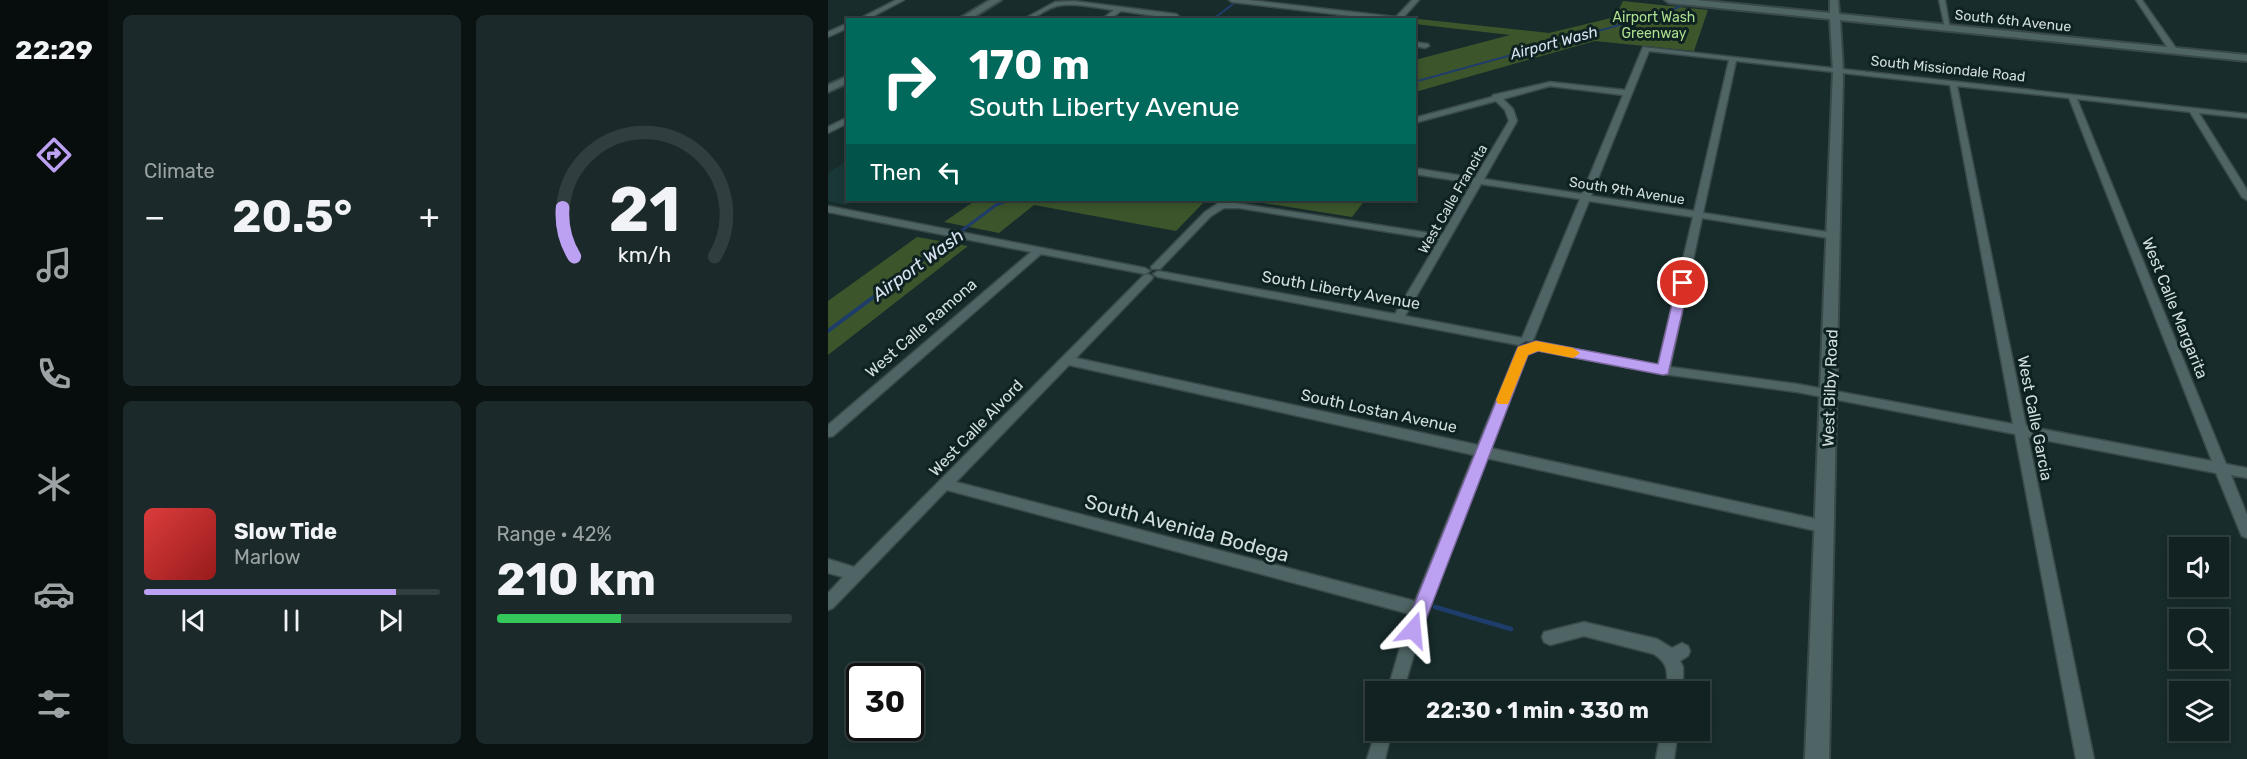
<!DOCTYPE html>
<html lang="en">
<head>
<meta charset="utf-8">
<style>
  body { margin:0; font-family:Rubik,sans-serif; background:#1b292a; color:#f1f3f6; height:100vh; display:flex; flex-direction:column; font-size:22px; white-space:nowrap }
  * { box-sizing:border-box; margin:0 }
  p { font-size:20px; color:#9ca3a5 }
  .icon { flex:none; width:33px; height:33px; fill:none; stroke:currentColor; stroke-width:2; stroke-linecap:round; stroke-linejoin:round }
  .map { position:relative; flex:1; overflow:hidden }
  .details { display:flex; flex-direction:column; gap:15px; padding:15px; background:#0a1212; width:720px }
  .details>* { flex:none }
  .banner { position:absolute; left:18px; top:18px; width:570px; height:183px; border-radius:0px; box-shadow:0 3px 9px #0003,0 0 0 2px #313e3f; background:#00695c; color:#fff; overflow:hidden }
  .controls { position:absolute; left:1341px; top:537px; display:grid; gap:12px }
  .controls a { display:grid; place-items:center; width:60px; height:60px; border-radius:0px; background:#122121; box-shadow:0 3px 9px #0003,0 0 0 2px #313e3f; font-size:30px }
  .speed { position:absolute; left:18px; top:663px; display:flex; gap:12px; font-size:30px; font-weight:700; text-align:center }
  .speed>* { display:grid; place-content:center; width:78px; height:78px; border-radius:50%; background:#122121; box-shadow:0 3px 9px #0003,0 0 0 2px #313e3f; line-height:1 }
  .speed .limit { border:3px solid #111; border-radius:9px; background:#fff; color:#111 }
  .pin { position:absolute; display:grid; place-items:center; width:51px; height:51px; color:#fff; margin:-26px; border:3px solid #fff; border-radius:50%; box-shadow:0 2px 6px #0007 }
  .me { position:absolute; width:66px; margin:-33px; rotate:18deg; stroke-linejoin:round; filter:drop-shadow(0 0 4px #0008) }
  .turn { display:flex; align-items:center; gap:21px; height:126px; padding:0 24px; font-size:27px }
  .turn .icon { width:78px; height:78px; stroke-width:2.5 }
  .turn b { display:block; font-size:42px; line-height:51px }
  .then { display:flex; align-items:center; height:57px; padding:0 24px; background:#0003; gap:12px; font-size:22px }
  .big { font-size:45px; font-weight:700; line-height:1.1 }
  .details .card { flex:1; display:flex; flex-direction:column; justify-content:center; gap:9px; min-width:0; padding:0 21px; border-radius:9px; background:#1b292a }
  .details .dial { align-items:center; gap:0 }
  .dial svg { height:156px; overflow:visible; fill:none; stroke:#313e3f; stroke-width:7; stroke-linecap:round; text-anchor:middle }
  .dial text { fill:#f1f3f6; stroke:none }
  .song { display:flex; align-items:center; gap:18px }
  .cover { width:72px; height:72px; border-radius:9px; background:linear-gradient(135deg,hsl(0 70% 55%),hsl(0 70% 35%)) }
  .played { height:6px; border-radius:3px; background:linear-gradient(90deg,#bca0f2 85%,#313e3f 85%) }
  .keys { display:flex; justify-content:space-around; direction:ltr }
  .heat { display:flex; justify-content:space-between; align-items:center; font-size:33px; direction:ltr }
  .charge { height:9px; border-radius:4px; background:linear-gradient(90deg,#34c759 42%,#313e3f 0) }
  .details .tiles { flex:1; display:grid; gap:15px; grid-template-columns:repeat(2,1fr) }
  .trip { position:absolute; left:537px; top:681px; width:345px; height:60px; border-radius:0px; background:#122121; box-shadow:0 3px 9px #0003,0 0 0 2px #313e3f; font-weight:700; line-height:60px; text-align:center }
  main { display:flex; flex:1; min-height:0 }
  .dock { display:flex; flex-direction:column; width:108px; justify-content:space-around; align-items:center; background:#070d0d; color:#9ca3a5 }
  .dock .icon { width:42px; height:42px }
  .dock .selected { color:#bca0f2 }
  .dock b { font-size:27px; color:#f1f3f6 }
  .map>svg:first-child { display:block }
  .built { fill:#1a3737 }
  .green { fill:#3c552b }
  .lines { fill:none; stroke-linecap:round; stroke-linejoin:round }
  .stream-far3 { stroke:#1f3d6b; stroke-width:2 }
  .stream-far2 { stroke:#1f3d6b; stroke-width:3 }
  .stream-far1 { stroke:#1f3d6b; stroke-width:4 }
  .stream { stroke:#1f3d6b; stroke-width:4.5 }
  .street-casing { stroke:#394949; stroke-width:3 }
  .secondary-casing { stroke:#394949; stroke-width:4 }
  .street { fill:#4f6565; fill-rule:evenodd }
  .secondary { fill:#4f6565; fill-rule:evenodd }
  .route { fill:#bca0f2; stroke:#7a689d; stroke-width:1.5 }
  .slow { fill:#f59e0b }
  .labels { text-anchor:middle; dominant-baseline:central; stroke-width:6; stroke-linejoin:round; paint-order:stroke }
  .far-park-label { font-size:14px; fill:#adde8e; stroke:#0f2222 }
  .far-street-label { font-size:14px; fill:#d2dede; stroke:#0f2222 }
  .far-water-label { font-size:15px; font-style:italic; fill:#dae4f3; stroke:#0f2222 }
  .street-label { font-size:16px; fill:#d2dede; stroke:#0f2222 }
  .water-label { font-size:18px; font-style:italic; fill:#dae4f3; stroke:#0f2222 }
  .near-street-label { font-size:20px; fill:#d2dede; stroke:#0f2222 }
</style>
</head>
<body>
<main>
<nav class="dock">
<b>22:29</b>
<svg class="icon selected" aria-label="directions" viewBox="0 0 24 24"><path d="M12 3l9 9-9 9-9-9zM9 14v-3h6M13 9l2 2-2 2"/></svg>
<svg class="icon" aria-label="music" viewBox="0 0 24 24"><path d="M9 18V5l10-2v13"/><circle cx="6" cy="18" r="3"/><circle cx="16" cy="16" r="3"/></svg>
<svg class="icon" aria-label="phone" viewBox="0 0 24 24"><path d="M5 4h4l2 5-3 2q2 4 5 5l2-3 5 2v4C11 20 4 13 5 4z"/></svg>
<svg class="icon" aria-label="climate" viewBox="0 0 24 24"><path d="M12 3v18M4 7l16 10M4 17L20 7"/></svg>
<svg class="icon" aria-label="car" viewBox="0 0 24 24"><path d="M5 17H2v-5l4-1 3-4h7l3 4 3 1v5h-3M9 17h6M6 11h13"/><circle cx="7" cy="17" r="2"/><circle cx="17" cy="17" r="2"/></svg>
<svg class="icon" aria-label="filters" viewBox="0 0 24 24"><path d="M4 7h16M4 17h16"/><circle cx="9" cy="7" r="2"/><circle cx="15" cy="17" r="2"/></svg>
</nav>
<section class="details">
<div class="tiles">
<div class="card"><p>Climate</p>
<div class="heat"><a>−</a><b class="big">20.5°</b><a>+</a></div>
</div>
<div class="card dial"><svg viewBox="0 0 100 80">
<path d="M14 69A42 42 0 1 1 86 69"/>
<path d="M14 69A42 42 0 0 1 8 44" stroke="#bca0f2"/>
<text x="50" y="56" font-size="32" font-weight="700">21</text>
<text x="50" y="72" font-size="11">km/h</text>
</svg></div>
<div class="card">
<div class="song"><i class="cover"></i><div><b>Slow Tide</b><p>Marlow</p></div></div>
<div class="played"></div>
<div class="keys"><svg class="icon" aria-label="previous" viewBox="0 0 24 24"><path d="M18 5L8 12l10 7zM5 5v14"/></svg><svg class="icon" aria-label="pause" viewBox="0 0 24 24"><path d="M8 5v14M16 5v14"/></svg><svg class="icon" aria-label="next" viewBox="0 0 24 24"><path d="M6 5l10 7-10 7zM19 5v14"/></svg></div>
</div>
<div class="card"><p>Range · 42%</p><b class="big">210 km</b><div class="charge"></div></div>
</div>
</section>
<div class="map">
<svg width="1419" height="759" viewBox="0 0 1419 759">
  <rect width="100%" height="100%" fill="#182c2c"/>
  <!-- built -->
  <path class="built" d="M19,161L20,200H27L18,205L0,201V173Z"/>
  <!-- green -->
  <path class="green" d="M795,1L880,10L866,51L767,41L587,92V60L682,35L587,24L586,20L579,19L581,18L721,33L787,17Z
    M148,200H378L348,231L206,205L171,233L116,222Z
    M416,200H537L524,217Z
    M89,237L140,246L0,355V301Z"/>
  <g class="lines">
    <!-- stream-far3 -->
    <path class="stream-far3" d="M384,20L405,4
      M586,82L842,11L865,0"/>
    <!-- stream-far2 -->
    <path class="stream-far2" d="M57,288L168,205L181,200"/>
    <!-- stream-far1 -->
    <path class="stream-far1" d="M0,331L59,287"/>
    <!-- stream -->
    <path class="stream" d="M607,607L683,629"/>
    <!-- street casing -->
    <g class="street-casing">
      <path id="street" d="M68,0H76L38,20H29Z
        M401,0H421L568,17L584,0H591L573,20H557L404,2Z
        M1111,0H1117L1122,29L1117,28Z
        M1308,0H1314L1350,51L1349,53H1343Z
        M246,1L348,14L355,20L293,11L281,20H273L286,10C268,8 246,2 229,6C216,9 208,20 194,20L227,2Z
        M20,23V28L0,37V32Z
        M586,42L600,44L601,46L597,48L586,46Z
        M815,47L1419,114V118L1371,113L1419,190V200L1414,197L1362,112L1249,99L1398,464L1419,468V478L1403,475L1419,515V538L1414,536L1412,532L1388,473L1200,437L1266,759H1248L1187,434L969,392L835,374L704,349L702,346L704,343L708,342L830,365L865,217L761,201L706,338L704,341H697L691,345L330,277L325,274L330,271L567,314L611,240L411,208H396L383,216L332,269H324L323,267L377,212L389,204L388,200L614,235L644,183L586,174V168L647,178L681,121L677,110L668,101L586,123V118L664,97L665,95L722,82L797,90ZM821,51L901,60L866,211L763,196ZM908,61L1122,85L1185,424L969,384L842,367L874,218L1006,239L1011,236L1006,233L875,213ZM722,86L795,95L754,194L656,179L689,121L685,109L675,99ZM1129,86L1241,98L1384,461L1198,426ZM653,184L752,199L694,338L577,316Z
        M20,117V123L0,133V127Z
        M0,206L317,268L322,271L317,274L213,254L5,436L0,437V425L203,252L0,212Z
        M320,274L325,277L324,279L248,358L650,445L689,350L695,346L701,350L662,448L998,521L1003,523L1005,527L1003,531L998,533L658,458L599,609L575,692H559L582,614L119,490L5,608L0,610V593L15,577L0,573V559L26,567L316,275ZM241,365L646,455L587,601L128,482Z
        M756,622L829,639L844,648L854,643L860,646L862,651L860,656L852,661L855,667V692H839C839,673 842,665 826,654L756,636L722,645L716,642L714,637L716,632Z
        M548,730H564L557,759H539Z
        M833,730H850L846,759H828Z"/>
    </g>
    <!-- secondary casing -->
    <g class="secondary-casing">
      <path id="secondary" d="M162,0H173L141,20H129Z
        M837,0H868L1002,13V0H1010L1011,14L1419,55V61L1012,20L1015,71L1001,759H977L1005,71L1002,19L841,3Z
        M20,76V83L0,92V85Z"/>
    </g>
    <!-- street -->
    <use href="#street" class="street"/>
    <!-- secondary -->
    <use href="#secondary" class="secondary"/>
  </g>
  <!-- route -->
  <path class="route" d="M855,279L861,283L840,374L835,375L710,351L700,355L594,630L591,636L585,638L579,636L576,630L690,347L708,341L830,364L849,283Z"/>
  <!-- slow -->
  <path class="slow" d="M708,341L745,348L752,353L745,358L710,351L700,355L680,404H670L668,400L690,347Z"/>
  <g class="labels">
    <!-- far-park labels -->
    <g class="far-park-label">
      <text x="826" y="17">Airport Wash<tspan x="826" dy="16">Greenway</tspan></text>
    </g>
    <!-- far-street labels -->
    <g class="far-street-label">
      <text transform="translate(1185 21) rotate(6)">South 6th Avenue</text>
      <text transform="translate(1120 69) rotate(6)">South Missiondale Road</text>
      <text transform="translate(799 191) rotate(9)">South 9th Avenue</text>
      <text transform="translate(625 199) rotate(-60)">West Calle Francita</text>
    </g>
    <!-- far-water labels -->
    <g class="far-water-label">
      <text transform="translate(726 43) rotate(-15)">Airport Wash</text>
    </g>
    <!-- street labels -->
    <g class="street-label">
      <text transform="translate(513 290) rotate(10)">South Liberty Avenue</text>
      <text transform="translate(1347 308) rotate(68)">West Calle Margarita</text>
      <text transform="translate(93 328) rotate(-41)">West Calle Ramona</text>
      <text transform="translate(1002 388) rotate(-88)">West Bilby Road</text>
      <text transform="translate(551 411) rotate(12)">South Lostan Avenue</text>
      <text transform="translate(1207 418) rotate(79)">West Calle Garcia</text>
      <text transform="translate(148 428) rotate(-46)">West Calle Alvord</text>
    </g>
    <!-- water labels -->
    <g class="water-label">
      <text transform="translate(90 265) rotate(-36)">Airport Wash</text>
    </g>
    <!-- near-street labels -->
    <g class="near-street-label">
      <text transform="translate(359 528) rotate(15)">South Avenida Bodega</text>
    </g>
  </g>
</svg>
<div class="controls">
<a><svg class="icon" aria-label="sound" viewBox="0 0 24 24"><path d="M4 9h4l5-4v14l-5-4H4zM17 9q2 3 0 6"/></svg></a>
<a><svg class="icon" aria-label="search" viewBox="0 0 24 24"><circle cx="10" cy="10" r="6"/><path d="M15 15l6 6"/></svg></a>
<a><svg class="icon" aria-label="layers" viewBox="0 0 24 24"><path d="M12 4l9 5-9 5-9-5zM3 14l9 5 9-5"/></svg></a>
</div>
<div class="speed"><div class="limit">30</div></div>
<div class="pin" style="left:855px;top:283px;background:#d93025"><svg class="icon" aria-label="arrive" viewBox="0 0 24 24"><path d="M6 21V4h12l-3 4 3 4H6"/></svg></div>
<svg class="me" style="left:585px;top:630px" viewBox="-20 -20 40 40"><path d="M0-17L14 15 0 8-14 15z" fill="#bca0f2" stroke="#fff" stroke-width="4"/></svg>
<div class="trip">22:30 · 1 min · 330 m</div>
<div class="banner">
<div class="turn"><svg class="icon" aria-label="right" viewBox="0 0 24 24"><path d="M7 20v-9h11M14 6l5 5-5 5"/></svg><div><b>170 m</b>South Liberty Avenue</div></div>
<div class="then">Then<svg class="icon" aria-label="left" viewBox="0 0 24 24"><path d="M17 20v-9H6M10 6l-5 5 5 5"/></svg></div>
</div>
</div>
</main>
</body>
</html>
